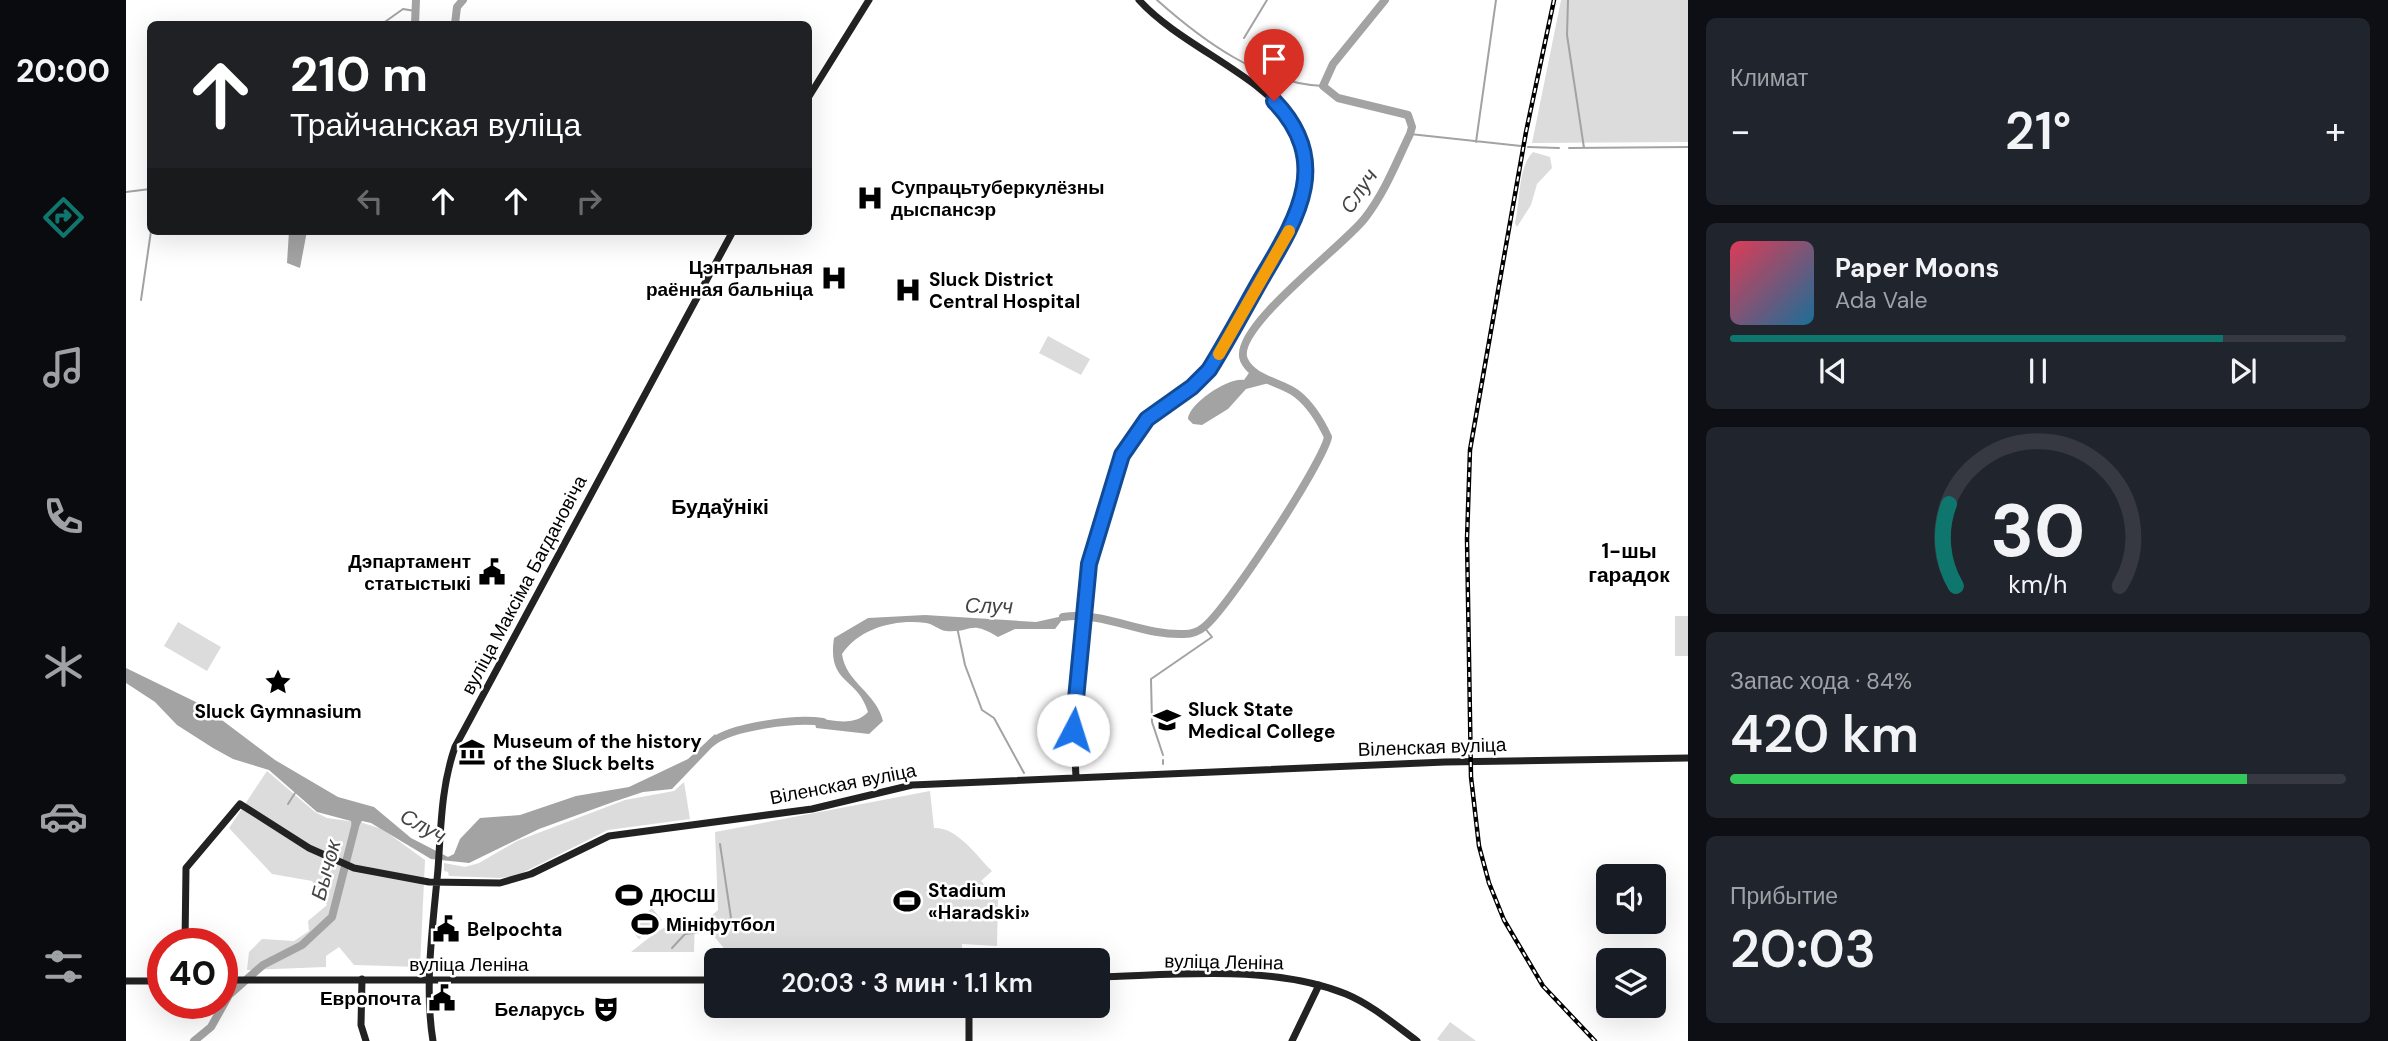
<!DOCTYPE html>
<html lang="ru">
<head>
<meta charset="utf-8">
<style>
  body { margin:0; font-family:"DM Sans",sans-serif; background:#20242c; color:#f1f3f6; height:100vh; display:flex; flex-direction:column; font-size:26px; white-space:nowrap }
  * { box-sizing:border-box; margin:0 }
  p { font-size:23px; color:#9ea1a6 }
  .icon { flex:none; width:38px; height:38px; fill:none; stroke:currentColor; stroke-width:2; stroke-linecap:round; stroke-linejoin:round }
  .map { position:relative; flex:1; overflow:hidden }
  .side { display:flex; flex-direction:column; gap:18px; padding:18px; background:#0d0f14; width:700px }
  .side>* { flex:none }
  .top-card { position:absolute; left:21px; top:21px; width:665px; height:214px; border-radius:10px; box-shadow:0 7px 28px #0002; background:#202124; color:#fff; overflow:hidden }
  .tools { position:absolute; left:1470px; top:864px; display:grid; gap:14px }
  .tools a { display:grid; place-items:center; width:70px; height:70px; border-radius:10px; background:#171b24; box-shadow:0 7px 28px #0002; font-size:35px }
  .speed { position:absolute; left:21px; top:928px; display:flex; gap:14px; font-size:35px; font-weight:700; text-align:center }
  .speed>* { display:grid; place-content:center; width:91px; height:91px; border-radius:50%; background:#171b24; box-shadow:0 7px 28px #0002; line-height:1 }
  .speed .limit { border:10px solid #d22; background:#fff; color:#111 }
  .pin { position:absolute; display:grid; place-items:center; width:60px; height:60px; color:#fff; margin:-72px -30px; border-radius:50% 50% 50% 0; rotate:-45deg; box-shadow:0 0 7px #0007 }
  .pin .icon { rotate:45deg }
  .me { position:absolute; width:77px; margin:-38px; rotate:5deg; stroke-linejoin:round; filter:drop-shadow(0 0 5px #0008) }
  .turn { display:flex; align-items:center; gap:24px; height:147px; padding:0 28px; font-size:32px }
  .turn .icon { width:91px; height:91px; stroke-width:2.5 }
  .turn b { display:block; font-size:49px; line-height:60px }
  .lanes { display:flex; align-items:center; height:66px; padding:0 28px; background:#0003; justify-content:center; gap:35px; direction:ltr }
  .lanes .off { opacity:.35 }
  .big { font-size:52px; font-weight:600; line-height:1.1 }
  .side .card { flex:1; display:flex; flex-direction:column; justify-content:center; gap:10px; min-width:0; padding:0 24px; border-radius:10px; background:#20242c }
  .side .dial { align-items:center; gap:0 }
  .dial svg { height:182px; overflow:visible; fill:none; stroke:#363941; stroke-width:7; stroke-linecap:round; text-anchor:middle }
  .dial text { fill:#f1f3f6; stroke:none }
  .song { display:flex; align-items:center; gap:21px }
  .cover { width:84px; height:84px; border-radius:10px; background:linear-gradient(135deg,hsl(350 70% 55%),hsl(200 70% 35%)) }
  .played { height:7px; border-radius:4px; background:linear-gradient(90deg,#0f766e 80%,#363941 80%) }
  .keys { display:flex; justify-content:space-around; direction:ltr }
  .heat { display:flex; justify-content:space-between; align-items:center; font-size:38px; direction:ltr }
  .charge { height:10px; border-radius:5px; background:linear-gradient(90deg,#34c759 84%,#363941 0) }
  .trip { position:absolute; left:578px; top:948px; width:406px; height:70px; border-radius:10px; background:#171b24; box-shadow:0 7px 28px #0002; font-weight:600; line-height:70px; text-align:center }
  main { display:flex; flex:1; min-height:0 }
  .tabs { display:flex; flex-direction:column; width:126px; justify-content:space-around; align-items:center; background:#090b0e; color:#9ea1a6 }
  .tabs .icon { width:49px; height:49px }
  .tabs .current { color:#0f766e }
  .tabs b { font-size:32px; color:#f1f3f6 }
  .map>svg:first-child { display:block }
  .green { fill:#dcdcdc }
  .water { fill:#a3a3a3 }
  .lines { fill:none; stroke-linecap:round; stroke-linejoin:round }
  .stream { stroke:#a3a3a3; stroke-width:2 }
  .river { stroke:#a3a3a3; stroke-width:8 }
  .secondary { stroke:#222; stroke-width:7 }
  .rail-casing { stroke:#000; stroke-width:4.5 }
  .rail { stroke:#fff; stroke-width:2; stroke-dasharray:5; stroke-linecap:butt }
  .route-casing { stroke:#114b97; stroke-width:18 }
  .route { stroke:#1a73e8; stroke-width:12 }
  .slow { stroke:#f59e0b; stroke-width:12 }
  .labels { text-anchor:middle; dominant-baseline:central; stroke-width:5; stroke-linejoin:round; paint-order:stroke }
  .poi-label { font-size:19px; font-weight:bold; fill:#000; stroke:#fff; text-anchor:start }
  .street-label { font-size:19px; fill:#000; stroke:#fff }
  .water-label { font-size:21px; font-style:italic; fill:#444; stroke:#fff }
  .neighbourhood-label { font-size:21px; font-weight:bold; fill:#000; stroke:#fff }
</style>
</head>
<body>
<main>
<nav class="tabs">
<b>20:00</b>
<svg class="icon current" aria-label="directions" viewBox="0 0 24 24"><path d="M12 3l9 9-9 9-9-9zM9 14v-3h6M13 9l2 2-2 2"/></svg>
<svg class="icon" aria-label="music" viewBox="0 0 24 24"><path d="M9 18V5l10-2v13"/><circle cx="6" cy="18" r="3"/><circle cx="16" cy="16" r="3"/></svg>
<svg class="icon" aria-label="phone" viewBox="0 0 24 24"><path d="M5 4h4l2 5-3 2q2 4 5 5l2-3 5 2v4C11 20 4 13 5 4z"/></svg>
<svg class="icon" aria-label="climate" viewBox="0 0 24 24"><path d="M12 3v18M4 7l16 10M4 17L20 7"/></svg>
<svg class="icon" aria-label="car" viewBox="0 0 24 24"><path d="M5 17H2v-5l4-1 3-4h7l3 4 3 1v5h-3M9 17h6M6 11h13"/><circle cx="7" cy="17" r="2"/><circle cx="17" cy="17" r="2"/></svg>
<svg class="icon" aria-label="filters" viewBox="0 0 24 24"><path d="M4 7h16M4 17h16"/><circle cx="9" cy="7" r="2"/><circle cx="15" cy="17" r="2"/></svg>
</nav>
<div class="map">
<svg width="1562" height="1041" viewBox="0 0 1562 1041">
  <rect width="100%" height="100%" fill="#fff"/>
  <!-- green -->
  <path class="green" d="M1435,0H1562V142L1406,143Z
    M1407,152L1424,157L1426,168L1411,184L1405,205L1391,227L1389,223C1394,203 1392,166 1407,152Z
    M922,336L964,359L955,375L913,353Z
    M1549,616H1562V656H1549Z
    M52,622L95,647L81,671L38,646Z
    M141,771L189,812L201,818L237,823L256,829L299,860L294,967L228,965L213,947L200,956V967L121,970L123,952L136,939L168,941L183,931L182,921L201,905L186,881L146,874L103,828Z
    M558,782L564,819L482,830L390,876L374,878L323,876L322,872L318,871V863L339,867L353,863L391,841L499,800L548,791Z
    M804,791L808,828C831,827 850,855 866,871L855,881L872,899L871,946L836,944V950H803L767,959L752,957V961H657L655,950L601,952L577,923L592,910L589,832Z
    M526,908L536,920L513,939L503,927Z
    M569,919L568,952H505C526,936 541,920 569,919Z
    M1324,1022L1350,1041H1314L1311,1039Z"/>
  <!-- water -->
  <path class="water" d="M163,231H181L174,268L161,263Z
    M1125,370L1147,382L1120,389L1102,409L1076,425L1067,424L1062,419C1063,403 1103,377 1118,380Z
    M946,614L947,619L936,620L929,629H889L872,637C843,619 847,633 820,631C813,630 807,624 800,623C769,619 734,628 716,654C720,683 750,692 757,721L743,734L690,728L688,718C707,720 728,727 742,712C731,676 701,685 708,638L742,618L799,615L910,622Z
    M0,668L76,705L149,760L212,797L248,807L285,838L322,857L328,854L334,839L354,818L394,815L450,796L503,787L562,759L589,734L593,740L546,789L517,792L487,802L413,829L343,863L305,859L245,823L236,821L231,829L226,827L225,821L191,812L143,770L107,759L87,748L51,725L29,702L0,683Z"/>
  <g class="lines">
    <!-- stream -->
    <path class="stream" d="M1031,0C1077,41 1134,83 1197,86
      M1442,0L1441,35L1458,148
      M256,24L277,9L289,11
      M1118,38L1141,0
      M1284,134L1395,146
      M1350,142L1370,0
      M1402,147L1433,148
      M1443,148L1562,147
      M0,192L24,189
      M15,300L25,231
      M831,627L839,665L856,710L868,718L898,773
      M1037,755L1026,722L1025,679L1086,637L1078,627
      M1037,760V764
      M162,804L169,793
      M546,948L559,934L582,931L605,918L594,844"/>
    <!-- river -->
    <path class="river" d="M289,24L290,0
      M329,24L331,7L337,0
      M937,617C978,611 1017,636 1058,634C1065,634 1072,632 1078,627C1100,611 1197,463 1202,437C1195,422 1185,405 1171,394C1156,382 1127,380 1118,360C1104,329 1219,245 1239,218C1259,192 1270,163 1284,134L1286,127L1282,115L1212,98L1197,86L1207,64L1259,0
      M585,743C605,726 671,718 697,722
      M68,1041L85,1027L103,995L137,965L176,945L206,917L231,819"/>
    <!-- secondary -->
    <path class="secondary" d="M682,98L743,0
      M950,777C944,670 955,555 997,454C1014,412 1048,408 1075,378C1098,355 1172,224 1178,193C1182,171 1179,146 1168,126C1141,77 1054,46 1013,0
      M59,943L60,868L114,804L183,848L228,868L303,882L374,883L405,874L483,836L686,809L786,785L1319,762L1562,758
      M971,977C1050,975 1146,964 1220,994C1246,1005 1268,1024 1291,1041
      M236,979L235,1025L240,1041
      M96,980H590
      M0,981H37
      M843,1006V1041
      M307,1041C298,986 307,925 312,869C315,828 315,787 329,747L607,231
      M1166,1041L1193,985"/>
    <!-- rail casing -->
    <g class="rail-casing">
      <path id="rail" d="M1428,0L1400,132L1344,450L1341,539L1345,777L1353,846L1363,883L1378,920L1417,986L1469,1041"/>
    </g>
    <!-- rail -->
    <use href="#rail" class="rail"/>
  </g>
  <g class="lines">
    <!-- route casing -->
    <g class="route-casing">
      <path id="route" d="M947,730L963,564L996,455L1021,419L1066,387L1083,370C1101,341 1117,311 1134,281C1170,220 1208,163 1148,101"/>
    </g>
    <!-- route -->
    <use href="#route" class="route"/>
    <!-- slow -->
    <path class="slow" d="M1093,354L1163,231"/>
  </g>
  <!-- icons -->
  <defs>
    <g id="hospital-bare" transform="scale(2.1)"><path d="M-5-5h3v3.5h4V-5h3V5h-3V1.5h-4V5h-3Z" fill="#000" stroke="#fff" stroke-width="2.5" paint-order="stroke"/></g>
    <g id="civic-bare" transform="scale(2.1)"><path d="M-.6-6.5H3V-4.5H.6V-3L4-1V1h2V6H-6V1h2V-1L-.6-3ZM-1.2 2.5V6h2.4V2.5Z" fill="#000" stroke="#fff" stroke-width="2.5" paint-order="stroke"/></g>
    <g id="sight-bare" transform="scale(2.1)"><path d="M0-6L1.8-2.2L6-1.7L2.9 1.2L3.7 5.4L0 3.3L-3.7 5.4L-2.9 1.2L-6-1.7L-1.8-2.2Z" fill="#000" stroke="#fff" stroke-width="2.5" paint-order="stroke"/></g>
    <g id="university-bare" transform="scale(2.1)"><path d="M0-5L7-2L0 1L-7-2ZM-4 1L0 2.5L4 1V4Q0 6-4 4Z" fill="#000" stroke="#fff" stroke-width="2.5" paint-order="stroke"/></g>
    <g id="museum-bare" transform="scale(2.1)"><path d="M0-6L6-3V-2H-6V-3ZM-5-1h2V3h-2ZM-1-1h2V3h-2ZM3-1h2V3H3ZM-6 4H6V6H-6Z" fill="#000" stroke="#fff" stroke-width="2.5" paint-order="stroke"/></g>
    <g id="stadium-bare" transform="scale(2.1)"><path d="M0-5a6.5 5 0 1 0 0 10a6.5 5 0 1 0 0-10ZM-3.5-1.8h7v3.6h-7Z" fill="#000" stroke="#fff" stroke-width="2.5" paint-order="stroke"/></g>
    <g id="theatre-bare" transform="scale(2.1)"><path d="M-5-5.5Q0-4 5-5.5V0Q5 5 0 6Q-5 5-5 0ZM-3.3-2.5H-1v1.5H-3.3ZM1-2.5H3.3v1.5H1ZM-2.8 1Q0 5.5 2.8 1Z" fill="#000" stroke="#fff" stroke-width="2.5" paint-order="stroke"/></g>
  </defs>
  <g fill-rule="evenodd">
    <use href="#hospital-bare" x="744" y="198"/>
    <use href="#hospital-bare" x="708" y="278"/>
    <use href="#hospital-bare" x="782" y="290"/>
    <use href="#civic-bare" x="366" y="572"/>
    <use href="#sight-bare" x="152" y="682"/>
    <use href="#university-bare" x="1041" y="720"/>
    <use href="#museum-bare" x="346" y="752"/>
    <use href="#stadium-bare" x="503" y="895"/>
    <use href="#stadium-bare" x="781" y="901"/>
    <use href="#stadium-bare" x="519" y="924"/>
    <use href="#civic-bare" x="320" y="929"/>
    <use href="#civic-bare" x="316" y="998"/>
    <use href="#theatre-bare" x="480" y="1009"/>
  </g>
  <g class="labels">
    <!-- poi labels -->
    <g class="poi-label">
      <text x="765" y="187">Супрацьтуберкулёзны<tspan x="765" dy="22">дыспансэр</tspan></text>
      <text x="687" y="267" text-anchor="end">Цэнтральная<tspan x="687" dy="22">раённая бальніца</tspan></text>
      <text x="803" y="279">Sluck District<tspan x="803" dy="22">Central Hospital</tspan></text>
      <text x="345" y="561" text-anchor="end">Дэпартамент<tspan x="345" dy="22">статыстыкі</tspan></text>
      <text x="1062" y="709">Sluck State<tspan x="1062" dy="22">Medical College</tspan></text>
      <text x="152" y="711" text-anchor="middle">Sluck Gymnasium</text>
      <text x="367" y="741">Museum of the history<tspan x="367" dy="22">of the Sluck belts</tspan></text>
      <text x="802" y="890">Stadium<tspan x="802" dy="22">«Haradski»</tspan></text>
      <text x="524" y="895">ДЮСШ</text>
      <text x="540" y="924">Мініфутбол</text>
      <text x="341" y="929">Belpochta</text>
      <text x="295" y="998" text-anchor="end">Европочта</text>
      <text x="459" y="1009" text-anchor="end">Беларусь</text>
    </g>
    <!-- street labels -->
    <g class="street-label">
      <text transform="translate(398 585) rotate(-62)">вуліца Максіма Багдановіча</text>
      <text transform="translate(1306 747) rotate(-2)">Віленская вуліца</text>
      <text transform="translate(717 784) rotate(-11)">Віленская вуліца</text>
      <text transform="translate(1098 962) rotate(1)">вуліца Леніна</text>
      <text x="343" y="964">вуліца Леніна</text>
    </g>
    <!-- water labels -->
    <g class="water-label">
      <text transform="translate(1233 191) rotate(-56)">Случ</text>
      <text transform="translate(863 606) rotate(1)">Случ</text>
      <text transform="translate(297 826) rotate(29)">Случ</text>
      <text transform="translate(200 870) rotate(-75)">Бычок</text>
    </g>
    <!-- neighbourhood labels -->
    <g class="neighbourhood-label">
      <text x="594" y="507">Будаўнікі</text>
      <text x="1503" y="551">1-шы<tspan x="1503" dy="24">гарадок</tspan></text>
    </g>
  </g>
</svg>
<div class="tools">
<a><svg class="icon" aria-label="sound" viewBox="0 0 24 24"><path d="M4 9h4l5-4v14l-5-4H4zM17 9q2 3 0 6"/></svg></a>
<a><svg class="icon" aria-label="layers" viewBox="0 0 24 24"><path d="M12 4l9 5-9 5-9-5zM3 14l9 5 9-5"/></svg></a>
</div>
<div class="speed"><div class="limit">40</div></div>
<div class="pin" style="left:1148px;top:101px;background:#d93025"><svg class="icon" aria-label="arrive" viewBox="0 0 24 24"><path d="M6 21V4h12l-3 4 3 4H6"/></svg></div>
<svg class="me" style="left:947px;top:730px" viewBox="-20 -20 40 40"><circle r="19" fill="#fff"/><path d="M0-13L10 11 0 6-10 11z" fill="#1a73e8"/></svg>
<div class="trip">20:03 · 3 мин · 1.1 km</div>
<div class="top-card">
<div class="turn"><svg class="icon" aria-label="ahead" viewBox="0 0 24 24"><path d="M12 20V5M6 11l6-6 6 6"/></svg><div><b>210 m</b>Трайчанская вуліца</div></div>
<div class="lanes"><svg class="icon off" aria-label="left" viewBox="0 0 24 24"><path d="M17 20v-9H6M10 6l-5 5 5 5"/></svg><svg class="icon" aria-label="ahead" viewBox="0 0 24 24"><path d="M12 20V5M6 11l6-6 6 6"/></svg><svg class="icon" aria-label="ahead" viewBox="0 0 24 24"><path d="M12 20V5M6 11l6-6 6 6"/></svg><svg class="icon off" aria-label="right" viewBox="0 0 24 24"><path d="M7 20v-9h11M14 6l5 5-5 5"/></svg></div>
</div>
</div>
<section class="side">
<div class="card"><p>Климат</p>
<div class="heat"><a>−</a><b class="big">21°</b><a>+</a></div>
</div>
<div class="card">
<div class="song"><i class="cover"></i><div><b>Paper Moons</b><p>Ada Vale</p></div></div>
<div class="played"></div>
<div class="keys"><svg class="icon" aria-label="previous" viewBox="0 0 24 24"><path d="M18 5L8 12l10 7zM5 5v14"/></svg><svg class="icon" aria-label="pause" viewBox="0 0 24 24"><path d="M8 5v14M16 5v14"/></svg><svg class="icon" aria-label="next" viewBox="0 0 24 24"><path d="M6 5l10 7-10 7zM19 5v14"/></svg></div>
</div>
<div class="card dial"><svg viewBox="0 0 100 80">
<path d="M14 69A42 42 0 1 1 86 69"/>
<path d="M14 69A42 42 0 0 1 11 33" stroke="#0f766e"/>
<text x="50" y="56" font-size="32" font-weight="700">30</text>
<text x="50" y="72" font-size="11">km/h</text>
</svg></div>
<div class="card"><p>Запас хода · 84%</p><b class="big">420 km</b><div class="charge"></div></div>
<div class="card"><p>Прибытие</p><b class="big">20:03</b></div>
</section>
</main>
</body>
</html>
